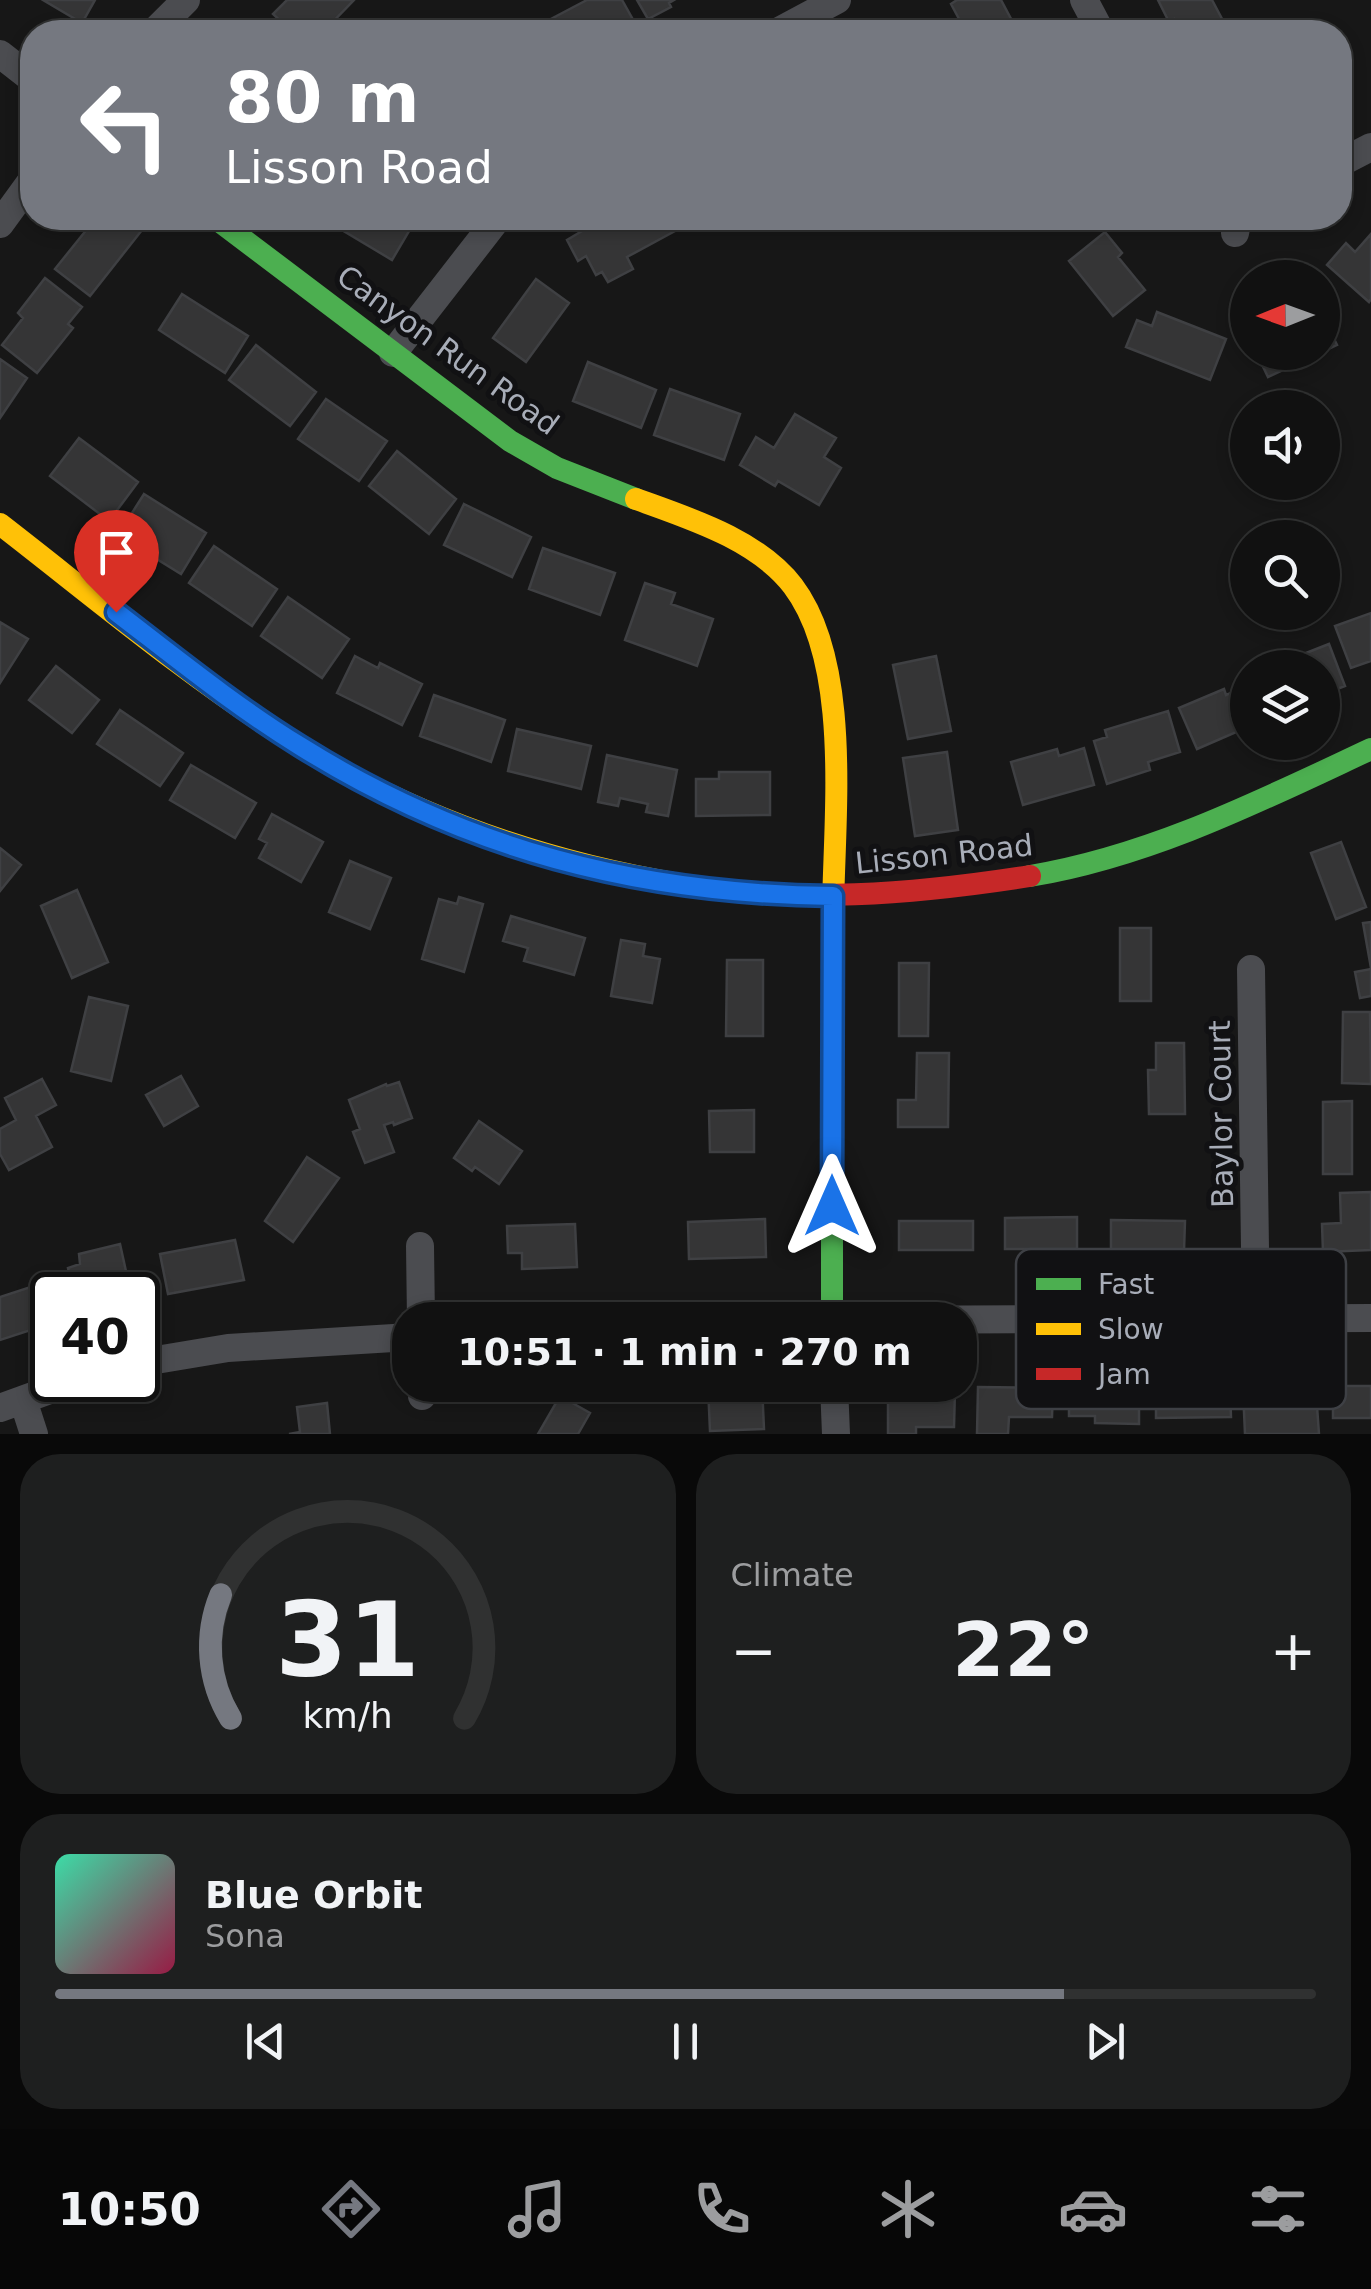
<!DOCTYPE html>
<html lang="en">
<head>
<meta charset="utf-8">
<style>
  body { margin:0; font-family:"DejaVu Sans",sans-serif; background:#1e1f1f; color:#f1f3f6; height:100vh; display:flex; flex-direction:column; font-size:38px; white-space:nowrap }
  * { box-sizing:border-box; margin:0 }
  p { font-size:32px; color:#9c9d9f }
  .icon { flex:none; width:55px; height:55px; fill:none; stroke:currentColor; stroke-width:2; stroke-linecap:round; stroke-linejoin:round }
  .map { position:relative; height:1434px; overflow:hidden }
  .side { display:flex; flex-direction:column; gap:20px; padding:20px; background:#090909; flex:1 }
  .side>* { flex:none }
  .guide { position:absolute; left:20px; top:20px; width:1332px; height:210px; border-radius:40px; box-shadow:0 5px 15px #0003,0 0 0 2px #303131; background:#757880; color:#fff; overflow:hidden }
  .needle { width:65px; rotate:269deg }
  .tools { position:absolute; left:1230px; top:260px; display:grid; gap:20px }
  .tools a { display:grid; place-items:center; width:110px; height:110px; border-radius:50%; background:#111; box-shadow:0 5px 15px #0003,0 0 0 2px #303131; font-size:50px }
  .speed { position:absolute; left:30px; top:1272px; display:flex; gap:20px; font-size:50px; font-weight:700; text-align:center }
  .speed>* { display:grid; place-content:center; width:130px; height:130px; border-radius:50%; background:#111; box-shadow:0 5px 15px #0003,0 0 0 2px #303131; line-height:1 }
  .speed .limit { border:5px solid #111; border-radius:15px; background:#fff; color:#111 }
  .pin { position:absolute; display:grid; place-items:center; width:85px; height:85px; color:#fff; margin:-102px -42px; border-radius:50% 50% 50% 0; rotate:-45deg; box-shadow:0 0 10px #0007 }
  .pin .icon { rotate:45deg }
  .me { position:absolute; width:110px; margin:-55px; rotate:0deg; stroke-linejoin:round; filter:drop-shadow(0 0 8px #0008) }
  .turn { display:flex; align-items:center; gap:35px; height:210px; padding:0 40px; font-size:45px }
  .turn .icon { width:130px; height:130px; stroke-width:2.5 }
  .turn b { display:block; font-size:70px; line-height:85px }
  .big { font-size:75px; font-weight:800; line-height:1.1 }
  .side .card { flex:1; display:flex; flex-direction:column; justify-content:center; gap:15px; min-width:0; padding:0 35px; border-radius:40px; background:#1e1f1f }
  .side .dial { align-items:center; gap:0 }
  .dial svg { height:260px; overflow:visible; fill:none; stroke:#303131; stroke-width:7; stroke-linecap:round; text-anchor:middle }
  .dial text { fill:#f1f3f6; stroke:none }
  .song { display:flex; align-items:center; gap:30px }
  .cover { width:120px; height:120px; border-radius:15px; background:linear-gradient(135deg,hsl(160 70% 55%),hsl(340 70% 35%)) }
  .played { height:10px; border-radius:5px; background:linear-gradient(90deg,#757880 80%,#303131 80%) }
  .keys { display:flex; justify-content:space-around; direction:ltr }
  .heat { display:flex; justify-content:space-between; align-items:center; font-size:55px; direction:ltr }
  .side .tiles { flex:1; display:grid; gap:20px; grid-template-columns:1fr 1fr }
  .card:last-child { grid-column:span 2 }
  .trip { position:absolute; left:392px; top:1302px; width:585px; height:100px; border-radius:40px; background:#111; box-shadow:0 5px 15px #0003,0 0 0 2px #303131; font-weight:800; line-height:100px; text-align:center }
  .tab-bar { display:flex; height:160px; justify-content:space-around; align-items:center; background:#070707; color:#9c9d9f }
  .tab-bar .icon { width:70px; height:70px }
  .tab-bar .current { color:#757880 }
  .tab-bar b { font-size:45px; color:#f1f3f6 }
  .map>svg:first-child { display:block }
  .building { fill:#353536; stroke:#3f4043; stroke-width:2.5 }
  .lines { fill:none; stroke-linecap:round; stroke-linejoin:round }
  .street { stroke:#4b4c50; stroke-width:28 }
  .fast { stroke:#4caf50; stroke-width:22 }
  .slow { stroke:#ffc107; stroke-width:22 }
  .jam { stroke:#c62828; stroke-width:22 }
  .route-casing { stroke:#114b97; stroke-width:25 }
  .route { stroke:#1a73e8; stroke-width:18 }
  .labels { text-anchor:middle; dominant-baseline:central; stroke-width:10; stroke-linejoin:round; paint-order:stroke }
  .street-label { font-size:30px; fill:#a8adb8; stroke:#111113 }
  .key { fill:#111113; stroke:#3e4045; stroke-width:2.5 }
  .key-label { font-size:28px; fill:#a8adb8 }
</style>
</head>
<body>
<div class="map">
<svg width="1371" height="1434" viewBox="0 0 1371 1434">
  <rect width="100%" height="100%" fill="#171717"/>
  <!-- building -->
  <path class="building" d="M43,0H95L82,23Z
    M287,0H354L323,32H292L273,14Z
    M587,0H622L636,25L623,32H555L549,20Z
    M637,0H674L669,3L671,7L648,19Z
    M957,0H1001L1018,32H966L951,4Z
    M1158,0H1212L1229,32H1181L1174,19L1169,22Z
    M96,218H126L142,230L90,296L55,269Z
    M329,218H410L415,221L392,260L327,221Z
    M604,218H669L675,231L627,257L633,269L608,282L602,272L596,275L586,256L578,261L567,240Z
    M1105,232L1122,253L1118,257L1145,290L1113,316L1069,261Z
    M1371,234V299L1369,302L1327,265L1346,243L1355,252Z
    M45,278L82,307L68,324L73,328L37,373L2,345L23,318L18,313Z
    M536,279L569,303L526,362L493,338Z
    M182,294L248,336L225,373L159,330Z
    M1157,312L1226,339L1210,380L1126,347L1137,320L1152,326Z
    M1322,314L1337,345L1322,352Z
    M256,345L316,392L290,426L229,380Z
    M1256,352H1321L1268,377Z
    M0,359L27,378L0,418Z
    M588,362L656,390L641,428L573,401Z
    M670,389L740,414L724,460L654,435Z
    M326,399L387,441L359,481L298,439Z
    M795,414L836,438L824,457L841,468L819,505L778,481L775,486L740,465L756,437L774,448Z
    M79,438L138,482L109,521L50,476Z
    M397,451L456,499L429,534L369,486Z
    M144,494L206,533L181,574L118,535Z
    M464,504L531,537L512,577L444,545Z
    M214,546L277,589L252,626L189,583Z
    M543,548L615,573L600,615L529,589Z
    M645,583L675,593L671,604L713,619L697,666L625,640Z
    M288,597L349,639L322,678L261,636Z
    M1371,613V661L1351,668L1335,626Z
    M0,622L28,639L0,683Z
    M1329,644L1345,686L1322,695V668H1268Z
    M355,656L378,668L380,663L422,684L402,725L337,693Z
    M936,656L951,731L908,739L893,665Z
    M56,666L99,700L72,733L29,700Z
    M1248,686V727L1197,749L1179,708L1224,689L1226,695Z
    M434,695L505,720L491,762L420,736Z
    M120,710L183,753L160,786L97,744Z
    M1168,711L1180,752L1148,762L1150,770L1107,784L1094,741L1107,737L1105,730Z
    M517,729L591,746L581,789L508,771Z
    M1084,748L1094,785L1023,805L1011,762L1057,749L1059,756Z
    M947,752L958,830L915,836L903,758Z
    M607,755L677,770L668,816L646,812L648,804L620,798L618,806L598,802Z
    M191,765L256,803L235,838L170,800Z
    M719,772H770V815L696,816V779H719Z
    M272,814L323,842L301,882L259,858L267,843L259,839Z
    M1341,842L1366,907L1336,919L1311,853Z
    M0,848L21,865L0,891Z
    M350,861L391,878L370,929L329,912Z
    M77,890L108,962L72,978L41,906Z
    M459,897L483,904L464,972L422,959L439,899L457,904Z
    M511,916L585,938L574,975L524,961L528,948L503,941Z
    M1371,922V968L1363,923Z
    M1120,928H1151V1001H1120Z
    M621,940L645,944L643,956L660,959L652,1003L611,996Z
    M727,960H763V1036H726Z
    M899,963H929L928,1036H899Z
    M1371,969V996L1360,998L1355,972Z
    M89,997L128,1006L111,1081L71,1071Z
    M1343,1012H1370L1371,1084L1342,1083Z
    M1156,1043H1184L1185,1114H1149L1148,1070H1156Z
    M917,1053H949L948,1127H898V1100H916Z
    M181,1076L198,1106L164,1126L146,1095Z
    M42,1079L56,1105L36,1116L52,1147L9,1170L0,1154V1129L16,1120L5,1098Z
    M399,1082L412,1118L394,1125L393,1122L384,1125L394,1152L365,1163L353,1132L360,1129L349,1100L386,1084L387,1086Z
    M1352,1101V1174H1323V1102Z
    M754,1110V1152H710L709,1111Z
    M479,1121L522,1151L499,1184L475,1167L472,1171L454,1158Z
    M307,1157L339,1178L293,1242L265,1221Z
    M1371,1192V1250L1323,1252L1322,1224L1341,1223L1340,1193Z
    M1077,1217V1249H1005V1218Z
    M765,1219L766,1257L689,1259L688,1222Z
    M1111,1220L1185,1221L1184,1251L1111,1250Z
    M899,1221H973V1250H899Z
    M575,1224L577,1267L522,1269V1253H508L507,1226Z
    M235,1240L244,1280L168,1294L160,1254Z
    M120,1244L131,1294L74,1295L68,1268L80,1264L79,1254Z
    M52,1280L58,1295H52V1323L0,1340V1297Z
    M762,1385L764,1429L710,1431L708,1386Z
    M1069,1386L1139,1387V1424L1095,1423V1416H1069Z
    M1333,1386H1371V1418H1333Z
    M978,1387L1053,1388L1052,1417H1009L1008,1434H977Z
    M1230,1387L1231,1417L1156,1418V1388Z
    M1271,1388L1272,1408L1317,1406L1319,1434H1245L1243,1389Z
    M888,1390H955L954,1427H916V1434H888Z
    M560,1396L590,1413L578,1434H538Z
    M327,1403L330,1434H289L300,1432L297,1407Z"/>
  <g class="lines">
    <!-- street -->
    <path class="street" d="M1084,0L1101,32
      M154,32L186,0
      M777,32L837,0
      M0,54L32,79
      M1340,163L1371,147
      M0,224L32,180
      M1235,233L1238,218
      M393,353L498,218
      M1251,969L1256,1318
      M420,1246L421,1320
      M849,1320L1371,1318
      M138,1363L228,1348L410,1337
      M422,1385V1396
      M834,1385L836,1434
      M23,1400L34,1434
      M0,1408L77,1380"/>
    <!-- fast -->
    <path class="fast" d="M215,218L510,441L557,468L636,499
      M1030,876C1151,856 1262,800 1371,749
      M832,1320V1177"/>
    <!-- slow -->
    <path class="slow" d="M636,499C688,518 757,539 793,586C852,664 834,817 833,911C833,1000 833,1088 832,1177
      M0,524C93,596 189,677 288,739C407,814 541,861 679,884"/>
    <!-- jam -->
    <path class="jam" d="M679,884C795,904 916,894 1030,876"/>
  </g>
  <g class="lines">
    <!-- route casing -->
    <g class="route-casing">
      <path id="route" d="M116,612C176,658 235,706 300,746C466,850 639,894 833,896L832,1206"/>
    </g>
    <!-- route -->
    <use href="#route" class="route"/>
  </g>
  <g class="labels">
    <!-- street labels -->
    <g class="street-label">
      <text transform="translate(448 350) rotate(36)">Canyon Run Road</text>
      <text transform="translate(944 854) rotate(-6)">Lisson Road</text>
      <text transform="translate(1221 1114) rotate(-91)">Baylor Court</text>
    </g>
  </g>
  <!-- legend -->
  <rect x="1016" y="1249" width="330" height="160" rx="15" class="key"/>
  <rect x="1036" y="1278" width="45" height="12" fill="#4caf50"/>
  <rect x="1036" y="1323" width="45" height="12" fill="#ffc107"/>
  <rect x="1036" y="1368" width="45" height="12" fill="#c62828"/>
  <g class="key-label">
    <text x="1098" y="1294">Fast</text>
    <text x="1098" y="1339">Slow</text>
    <text x="1098" y="1384">Jam</text>
  </g>
</svg>
<div class="tools">
<a><svg class="needle" viewBox="-14 -14 28 28"><path d="M0-13l5 13h-10z" fill="#e53935"/><path d="M0 13l5-13h-10z" fill="#9c9d9f"/></svg></a>
<a><svg class="icon" aria-label="sound" viewBox="0 0 24 24"><path d="M4 9h4l5-4v14l-5-4H4zM17 9q2 3 0 6"/></svg></a>
<a><svg class="icon" aria-label="search" viewBox="0 0 24 24"><circle cx="10" cy="10" r="6"/><path d="M15 15l6 6"/></svg></a>
<a><svg class="icon" aria-label="layers" viewBox="0 0 24 24"><path d="M12 4l9 5-9 5-9-5zM3 14l9 5 9-5"/></svg></a>
</div>
<div class="speed"><div class="limit">40</div></div>
<div class="pin" style="left:116px;top:612px;background:#d93025"><svg class="icon" aria-label="arrive" viewBox="0 0 24 24"><path d="M6 21V4h12l-3 4 3 4H6"/></svg></div>
<svg class="me" style="left:832px;top:1206px" viewBox="-20 -20 40 40"><path d="M0-17L14 15 0 8-14 15z" fill="#1a73e8" stroke="#fff" stroke-width="4"/></svg>
<div class="trip">10:51 · 1 min · 270 m</div>
<div class="guide">
<div class="turn"><svg class="icon" aria-label="left" viewBox="0 0 24 24"><path d="M17 20v-9H6M10 6l-5 5 5 5"/></svg><div><b>80 m</b>Lisson Road</div></div>
</div>
</div>
<section class="side">
<div class="tiles">
<div class="card dial"><svg viewBox="0 0 100 80">
<path d="M14 69A42 42 0 1 1 86 69"/>
<path d="M14 69A42 42 0 0 1 11 31" stroke="#757880"/>
<text x="50" y="56" font-size="32" font-weight="700">31</text>
<text x="50" y="72" font-size="11">km/h</text>
</svg></div>
<div class="card"><p>Climate</p>
<div class="heat"><a>−</a><b class="big">22°</b><a>+</a></div>
</div>
<div class="card">
<div class="song"><i class="cover"></i><div><b>Blue Orbit</b><p>Sona</p></div></div>
<div class="played"></div>
<div class="keys"><svg class="icon" aria-label="previous" viewBox="0 0 24 24"><path d="M18 5L8 12l10 7zM5 5v14"/></svg><svg class="icon" aria-label="pause" viewBox="0 0 24 24"><path d="M8 5v14M16 5v14"/></svg><svg class="icon" aria-label="next" viewBox="0 0 24 24"><path d="M6 5l10 7-10 7zM19 5v14"/></svg></div>
</div>
</div>
</section>
<nav class="tab-bar">
<b>10:50</b>
<svg class="icon current" aria-label="directions" viewBox="0 0 24 24"><path d="M12 3l9 9-9 9-9-9zM9 14v-3h6M13 9l2 2-2 2"/></svg>
<svg class="icon" aria-label="music" viewBox="0 0 24 24"><path d="M9 18V5l10-2v13"/><circle cx="6" cy="18" r="3"/><circle cx="16" cy="16" r="3"/></svg>
<svg class="icon" aria-label="phone" viewBox="0 0 24 24"><path d="M5 4h4l2 5-3 2q2 4 5 5l2-3 5 2v4C11 20 4 13 5 4z"/></svg>
<svg class="icon" aria-label="climate" viewBox="0 0 24 24"><path d="M12 3v18M4 7l16 10M4 17L20 7"/></svg>
<svg class="icon" aria-label="car" viewBox="0 0 24 24"><path d="M5 17H2v-5l4-1 3-4h7l3 4 3 1v5h-3M9 17h6M6 11h13"/><circle cx="7" cy="17" r="2"/><circle cx="17" cy="17" r="2"/></svg>
<svg class="icon" aria-label="filters" viewBox="0 0 24 24"><path d="M4 7h16M4 17h16"/><circle cx="9" cy="7" r="2"/><circle cx="15" cy="17" r="2"/></svg>
</nav>
</body>
</html>
